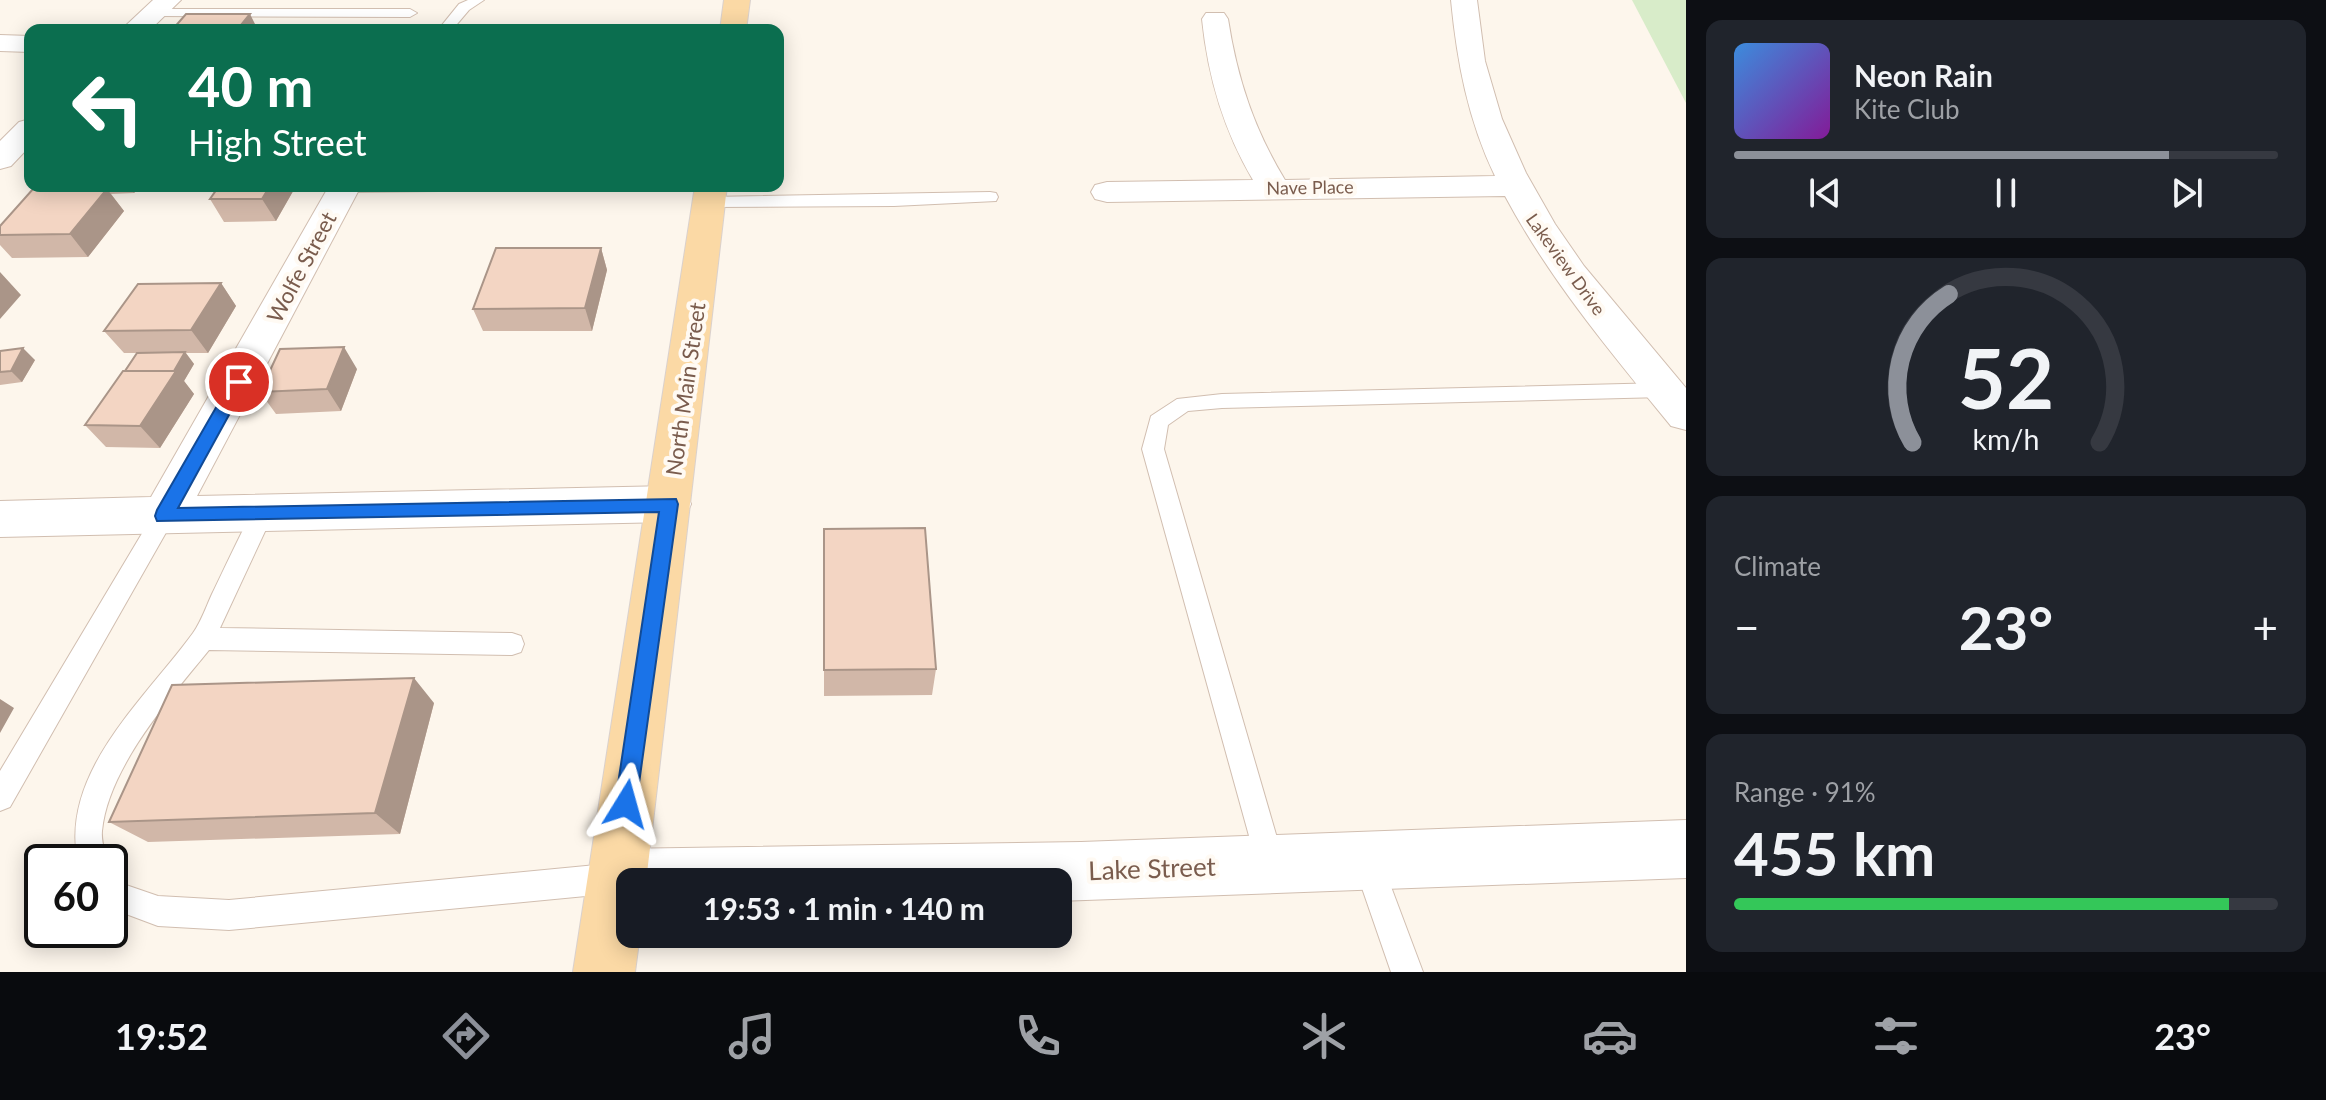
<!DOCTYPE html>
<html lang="en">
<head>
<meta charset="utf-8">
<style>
  body { margin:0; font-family:Lato,sans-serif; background:#20242c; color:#f1f3f6; height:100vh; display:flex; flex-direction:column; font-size:30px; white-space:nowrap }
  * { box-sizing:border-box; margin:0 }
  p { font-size:26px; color:#9ea1a6 }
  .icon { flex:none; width:44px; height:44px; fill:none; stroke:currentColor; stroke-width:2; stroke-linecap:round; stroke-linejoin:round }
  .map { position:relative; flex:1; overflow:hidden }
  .sheet { display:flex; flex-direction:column; gap:20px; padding:20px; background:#0d0f14; width:640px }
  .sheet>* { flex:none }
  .top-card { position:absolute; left:24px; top:24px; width:760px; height:168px; border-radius:16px; box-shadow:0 4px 20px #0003; background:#0b6e4f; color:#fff; overflow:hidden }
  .speed { position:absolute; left:24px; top:844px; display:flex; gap:16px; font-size:40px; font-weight:700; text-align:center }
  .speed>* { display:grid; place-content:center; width:104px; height:104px; border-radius:50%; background:#171b24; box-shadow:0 4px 20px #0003; line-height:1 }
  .speed .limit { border:4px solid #111; border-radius:12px; background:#fff; color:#111 }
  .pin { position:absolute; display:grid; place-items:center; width:68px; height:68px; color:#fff; margin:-34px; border:4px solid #fff; border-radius:50%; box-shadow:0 2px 8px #0007 }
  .me { position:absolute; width:88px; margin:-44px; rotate:8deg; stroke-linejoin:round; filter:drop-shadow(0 0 6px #0008) }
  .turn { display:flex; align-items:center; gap:28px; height:168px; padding:0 32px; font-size:36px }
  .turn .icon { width:104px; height:104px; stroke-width:2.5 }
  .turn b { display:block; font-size:56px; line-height:68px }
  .big { font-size:60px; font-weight:700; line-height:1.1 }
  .sheet .card { flex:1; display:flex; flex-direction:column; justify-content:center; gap:12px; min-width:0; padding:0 28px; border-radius:16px; background:#20242c }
  .sheet .dial { align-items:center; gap:0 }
  .dial svg { height:208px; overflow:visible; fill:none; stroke:#363941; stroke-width:7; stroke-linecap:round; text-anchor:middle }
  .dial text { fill:#f1f3f6; stroke:none }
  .song { display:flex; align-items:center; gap:24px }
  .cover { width:96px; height:96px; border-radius:12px; background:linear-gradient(135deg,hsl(210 70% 55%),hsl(290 70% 35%)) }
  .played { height:8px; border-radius:4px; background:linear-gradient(90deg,#8c9099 80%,#363941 80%) }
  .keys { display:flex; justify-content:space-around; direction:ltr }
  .heat { display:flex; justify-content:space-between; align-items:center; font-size:44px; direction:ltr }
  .charge { height:12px; border-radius:6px; background:linear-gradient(90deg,#34c759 91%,#363941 0) }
  .trip { position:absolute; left:616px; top:868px; width:456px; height:80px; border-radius:16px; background:#171b24; box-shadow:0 4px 20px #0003; font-weight:700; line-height:80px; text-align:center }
  .menu { display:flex; height:128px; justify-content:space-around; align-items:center; background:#090b0e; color:#9ea1a6 }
  .menu .icon { width:56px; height:56px }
  .menu .on { color:#8c9099 }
  .menu b { font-size:36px; color:#f1f3f6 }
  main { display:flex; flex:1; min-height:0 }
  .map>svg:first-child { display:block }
  .green { fill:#d8ecc9 }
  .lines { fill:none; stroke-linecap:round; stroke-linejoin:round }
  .lane-casing { stroke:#d1beb0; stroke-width:2 }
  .street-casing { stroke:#d1beb0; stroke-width:2 }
  .primary-casing { stroke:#dad1cd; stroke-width:2 }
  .lane { fill:#fff; fill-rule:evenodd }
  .street { fill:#fff; fill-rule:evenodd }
  .primary { fill:#fbd9a5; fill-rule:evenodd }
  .wall { fill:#d1b7a8 }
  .shaded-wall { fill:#aa9588 }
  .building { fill:#f3d5c3; stroke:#aa9588; stroke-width:2 }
  .route { fill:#1a73e8; stroke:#114b97; stroke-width:2 }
  .labels { text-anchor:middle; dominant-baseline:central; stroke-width:8; stroke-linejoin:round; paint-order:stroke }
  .far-street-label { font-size:18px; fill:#7a5c4d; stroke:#fffaf3 }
  .street-label { font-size:22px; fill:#7a5c4d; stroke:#fffaf3 }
  .near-street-label { font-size:26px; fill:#7a5c4d; stroke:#fffaf3 }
</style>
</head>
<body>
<main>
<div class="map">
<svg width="1686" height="972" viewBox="0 0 1686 972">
  <rect width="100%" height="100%" fill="#fdf6ec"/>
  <!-- green -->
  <path class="green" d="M1632,0H1686V103Z"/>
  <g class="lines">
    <!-- lane casing -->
    <g class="lane-casing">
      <path id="lane" d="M468,0H484L469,10L452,30H438L459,4Z
        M151,9H410L417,13L410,17L156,16L151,15Z
        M336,186H447L439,191L344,192L338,190Z
        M990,192L996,193L998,197L996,201L894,206L709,207L701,202L709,197Z
        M1664,383L1671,385L1674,390L1671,395L1664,397L1222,408L1188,411L1168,425L1164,449L1284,862L1279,872L1269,877L1259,872L1142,449L1151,416L1177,399L1222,394Z
        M263,503L271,506L274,512L220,628L512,633L521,636L524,644L521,652L512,655L209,650C170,698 108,768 102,831C101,842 105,852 108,862H78C59,773 145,699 193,633C201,622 206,607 212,594C226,565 240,535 255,506Z
        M164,507L172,510L175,516L172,522L10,807L0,811V771L156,510Z
        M1368,847L1378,852L1423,972H1391L1353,862L1358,852Z
        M617,863L627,868L632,878L627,888L617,893L229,930L158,926L110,908V874L126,885L158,896L229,900Z"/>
    </g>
    <!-- street casing -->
    <g class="street-casing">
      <path id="street" d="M153,0H181L150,30H121Z
        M1451,0H1477L1485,61L1502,119L1526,173L1555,224L1584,266L1686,388V430L1671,426C1611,353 1550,280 1505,196L1107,202L1095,199L1091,192L1095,185L1107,182L1253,180C1223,129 1208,77 1202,19L1206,13H1224L1228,19C1237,78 1254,129 1285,180L1495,176C1468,120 1457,62 1451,0Z
        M0,35L30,36V52L0,51Z
        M30,119V146L11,166L0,169V141L19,122Z
        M329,186H361L197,496L669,486L685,491L691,504L685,517L669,522L0,537V501L151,497Z
        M1686,820V878L1058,901V882H630V907H617L596,899L588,878L596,857L617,849L1081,842Z"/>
    </g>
    <!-- primary casing -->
    <g class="primary-casing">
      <path id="primary" d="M724,0H750L746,30H720Z
        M695,186H727L646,882H630V934H640L635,972H573Z"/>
    </g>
    <!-- lane -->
    <use href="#lane" class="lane"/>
    <!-- street -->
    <use href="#street" class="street"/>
    <!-- primary -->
    <use href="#primary" class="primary"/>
  </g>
  <!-- wall -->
  <path class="wall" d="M61,186H140L134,193L111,194L124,211L88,257L12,258L0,245V226L63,189Z
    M296,186L276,221L224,222L210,199Z
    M601,248L607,270L592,331H483L473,309Z
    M221,283L236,306L208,353H186L194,364L184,381L194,394L160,448L106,447L85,425L137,353H124L104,331Z
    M0,351L35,360L22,382L0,385Z
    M357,369L341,411L276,414L260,392Z
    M936,669L932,695L824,696V670Z
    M434,703L400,834L148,842L109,822Z"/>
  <!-- shaded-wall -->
  <path class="shaded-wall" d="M250,14L258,30H237Z
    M129,186H140L134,193Z
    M270,186H296L276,221L262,199Z
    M107,189L124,211L88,257L70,234Z
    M601,248L607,270L592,331L585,308Z
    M0,272L21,295L0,319Z
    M221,283L236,306L208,353L191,330Z
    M344,347L357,369L341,411L327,389Z
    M23,348L35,360L22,382L11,371Z
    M185,352L194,364L184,381L194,394L160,448L140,426Z
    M414,678L434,703L400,834L375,813Z
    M0,699L14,708L0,733Z"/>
  <!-- building -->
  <path class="building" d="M186,14H250L237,30H172Z
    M219,186H270L262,199H210Z
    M33,189H107L70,234L0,235V226Z
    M496,248H601L585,308L473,309Z
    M221,283L191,330L104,331L138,284Z
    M344,347L327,389L260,392L280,349Z
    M23,348L11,371L0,372V351Z
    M185,352L174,371H125L137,353Z
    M123,371H176L140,426L85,425Z
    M925,528L936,669L824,670V529Z
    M414,678L375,813L109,822L172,685Z"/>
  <!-- route -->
  <path class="route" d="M239,376L247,382L178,508L676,499L678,504L635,812L626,815L618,812L615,804L659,512L157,521L155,516L157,510L233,378Z"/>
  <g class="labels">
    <!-- far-street labels -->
    <g class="far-street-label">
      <text transform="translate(1310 187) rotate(-1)">Nave Place</text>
      <text transform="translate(1566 264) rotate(54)">Lakeview Drive</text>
    </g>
    <!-- street labels -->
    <g class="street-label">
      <text transform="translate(301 267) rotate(-62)">Wolfe Street</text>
      <text transform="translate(685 389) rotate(-82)">North Main Street</text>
    </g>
    <!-- near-street labels -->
    <g class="near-street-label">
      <text transform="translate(1152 868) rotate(-2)">Lake Street</text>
    </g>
  </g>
</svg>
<div class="speed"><div class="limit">60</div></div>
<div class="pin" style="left:239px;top:382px;background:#d93025"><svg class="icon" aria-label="arrive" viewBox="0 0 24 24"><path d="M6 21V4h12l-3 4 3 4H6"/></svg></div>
<svg class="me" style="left:626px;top:804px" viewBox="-20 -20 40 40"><path d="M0-17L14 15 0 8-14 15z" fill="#1a73e8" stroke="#fff" stroke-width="4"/></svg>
<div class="trip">19:53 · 1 min · 140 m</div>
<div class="top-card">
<div class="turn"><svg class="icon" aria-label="left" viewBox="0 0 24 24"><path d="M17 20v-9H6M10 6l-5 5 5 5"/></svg><div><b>40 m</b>High Street</div></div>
</div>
</div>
<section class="sheet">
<div class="card">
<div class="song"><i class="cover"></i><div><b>Neon Rain</b><p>Kite Club</p></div></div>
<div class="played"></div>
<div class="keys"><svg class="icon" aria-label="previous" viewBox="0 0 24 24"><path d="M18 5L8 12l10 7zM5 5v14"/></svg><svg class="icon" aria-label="pause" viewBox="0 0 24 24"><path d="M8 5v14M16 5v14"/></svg><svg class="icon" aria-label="next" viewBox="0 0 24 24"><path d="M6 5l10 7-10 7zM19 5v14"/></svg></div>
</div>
<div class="card dial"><svg viewBox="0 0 100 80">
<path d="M14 69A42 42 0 1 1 86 69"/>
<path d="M14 69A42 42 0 0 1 28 12" stroke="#8c9099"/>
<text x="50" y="56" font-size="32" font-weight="700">52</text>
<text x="50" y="72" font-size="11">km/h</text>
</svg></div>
<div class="card"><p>Climate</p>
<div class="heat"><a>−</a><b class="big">23°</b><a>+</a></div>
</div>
<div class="card"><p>Range · 91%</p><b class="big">455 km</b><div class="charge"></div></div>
</section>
</main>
<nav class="menu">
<b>19:52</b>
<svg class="icon on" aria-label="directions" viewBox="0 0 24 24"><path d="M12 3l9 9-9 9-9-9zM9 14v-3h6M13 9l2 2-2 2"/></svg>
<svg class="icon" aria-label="music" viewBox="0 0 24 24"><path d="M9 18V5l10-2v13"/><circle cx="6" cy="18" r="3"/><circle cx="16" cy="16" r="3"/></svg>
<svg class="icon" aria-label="phone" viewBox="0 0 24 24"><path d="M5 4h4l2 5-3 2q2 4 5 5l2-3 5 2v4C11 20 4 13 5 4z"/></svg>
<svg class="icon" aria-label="climate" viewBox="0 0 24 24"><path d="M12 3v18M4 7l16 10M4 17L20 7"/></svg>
<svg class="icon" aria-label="car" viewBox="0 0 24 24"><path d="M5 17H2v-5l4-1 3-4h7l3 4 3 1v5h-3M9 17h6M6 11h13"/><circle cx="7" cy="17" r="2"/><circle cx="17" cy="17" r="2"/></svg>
<svg class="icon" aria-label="filters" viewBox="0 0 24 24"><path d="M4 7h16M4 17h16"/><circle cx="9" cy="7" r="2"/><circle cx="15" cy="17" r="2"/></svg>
<b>23°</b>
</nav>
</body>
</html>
